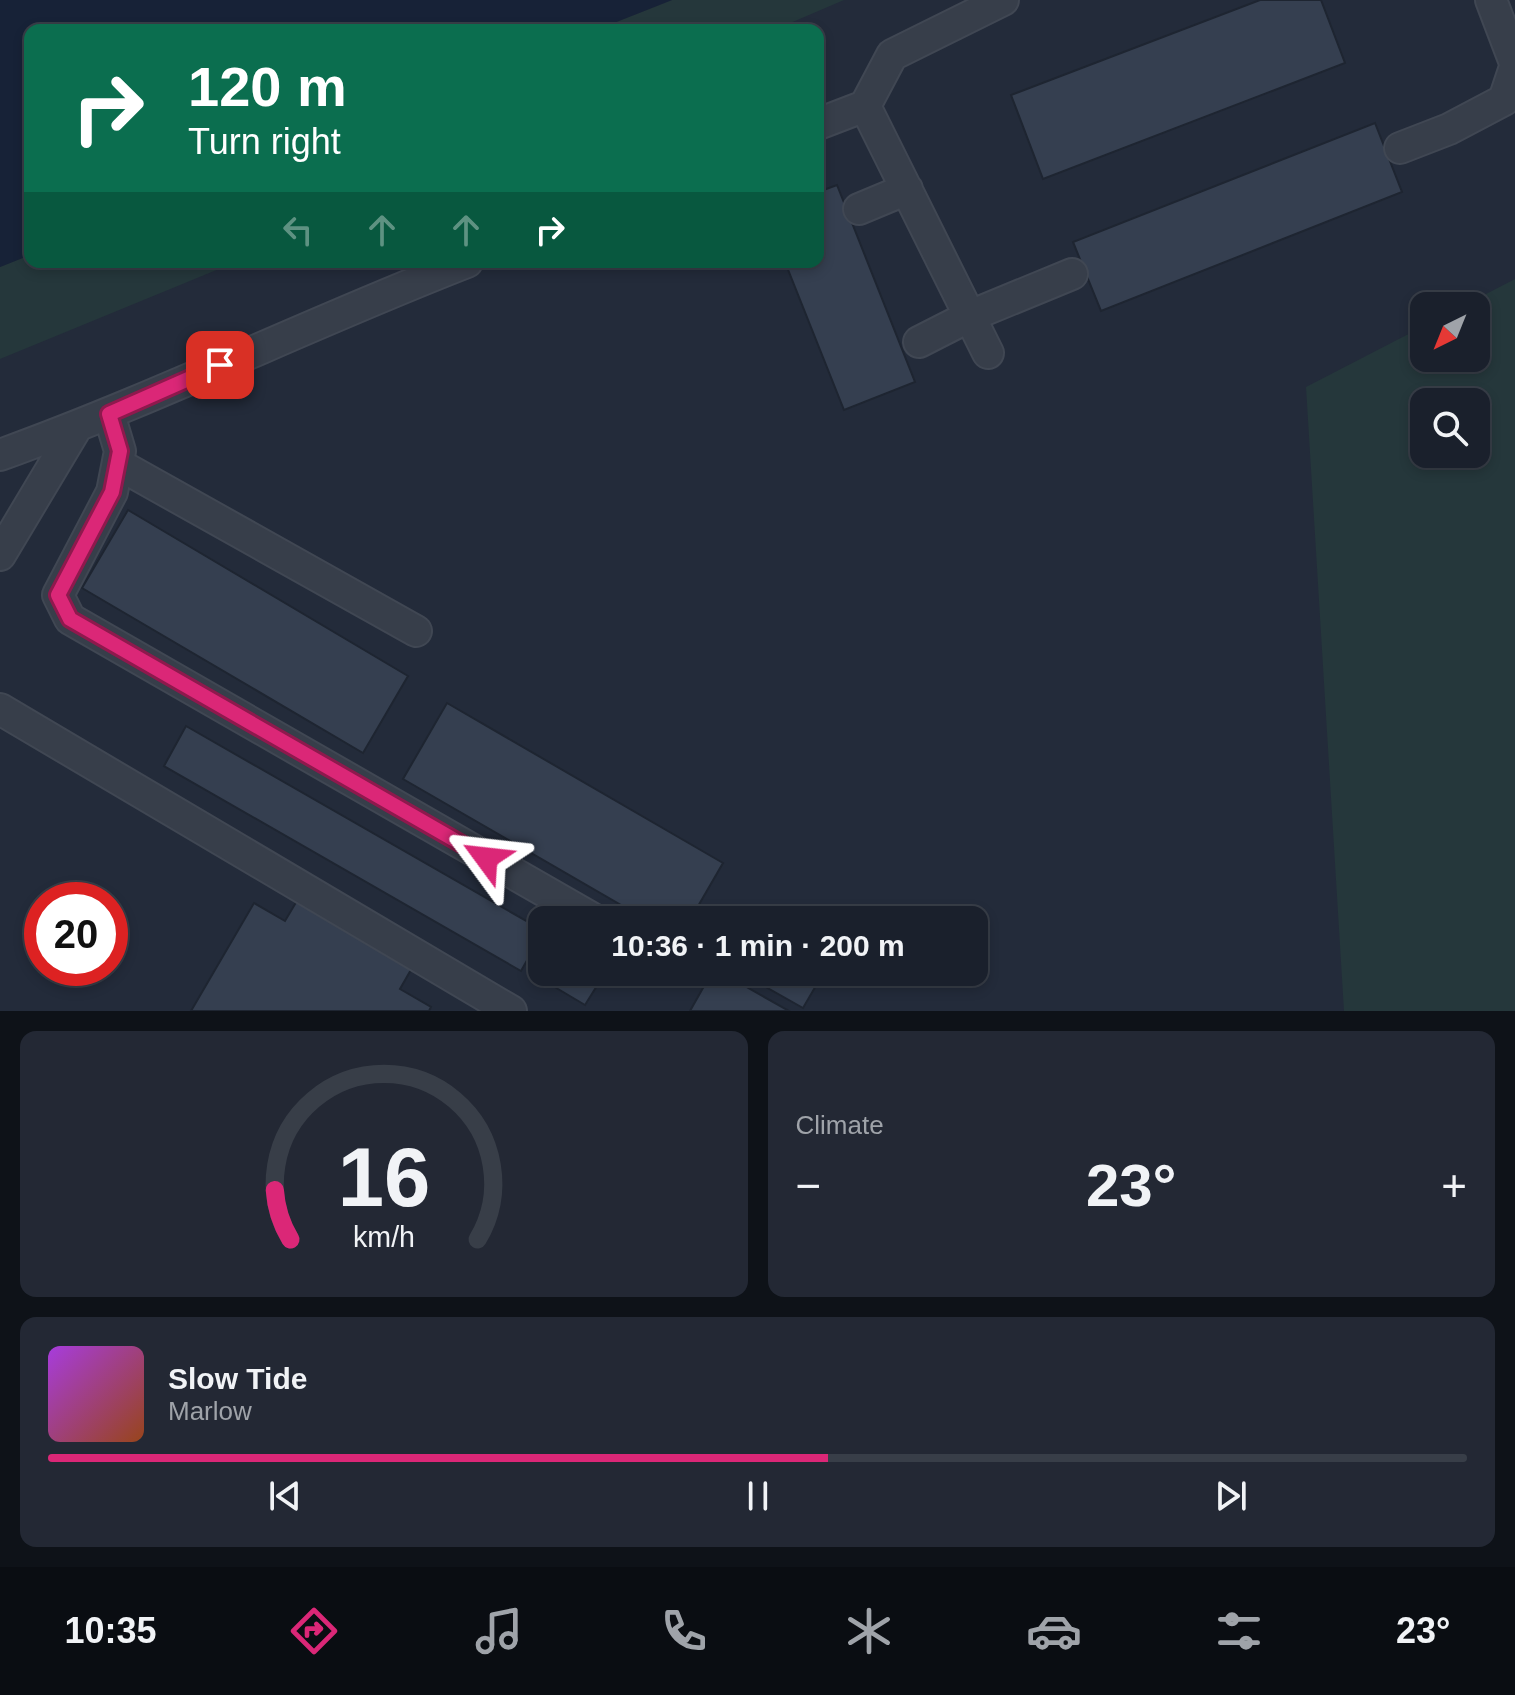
<!DOCTYPE html>
<html lang="en">
<head>
<meta charset="utf-8">
<style>
  body { margin:0; font-family:Arial,sans-serif; background:#232834; color:#f1f3f6; height:100vh; display:flex; flex-direction:column; font-size:30px; white-space:nowrap }
  * { box-sizing:border-box; margin:0 }
  p { font-size:26px; color:#9fa3a9 }
  .icon { flex:none; width:44px; height:44px; fill:none; stroke:currentColor; stroke-width:2; stroke-linecap:round; stroke-linejoin:round }
  .map { position:relative; height:1011px; overflow:hidden }
  .sheet { display:flex; flex-direction:column; gap:20px; padding:20px; background:#0e1218; flex:1 }
  .sheet>* { flex:none }
  .hud { position:absolute; left:24px; top:24px; width:800px; height:244px; border-radius:16px; box-shadow:0 4px 12px #0003,0 0 0 2px #383e48; background:#0b6e4f; color:#fff; overflow:hidden }
  .needle { width:52px; rotate:223deg }
  .fabs { position:absolute; left:1410px; top:292px; display:grid; gap:16px }
  .fabs a { display:grid; place-items:center; width:80px; height:80px; border-radius:16px; background:#1a202c; box-shadow:0 4px 12px #0003,0 0 0 2px #383e48; font-size:40px }
  .speed { position:absolute; left:24px; top:882px; display:flex; gap:16px; font-size:40px; font-weight:700; text-align:center }
  .speed>* { display:grid; place-content:center; width:104px; height:104px; border-radius:50%; background:#1a202c; box-shadow:0 4px 12px #0003,0 0 0 2px #383e48; line-height:1 }
  .speed .limit { border:12px solid #d22; background:#fff; color:#111 }
  .pin { position:absolute; display:grid; place-items:center; width:68px; height:68px; color:#fff; margin:-34px; border-radius:16px; box-shadow:0 4px 12px #0006 }
  .me { position:absolute; width:88px; margin:-44px; rotate:300deg; stroke-linejoin:round; filter:drop-shadow(0 0 6px #0008) }
  .turn { display:flex; align-items:center; gap:28px; height:168px; padding:0 32px; font-size:36px }
  .turn .icon { width:104px; height:104px; stroke-width:2.5 }
  .turn b { display:block; font-size:56px; line-height:68px }
  .lanes { display:flex; align-items:center; height:76px; padding:0 32px; background:#0003; justify-content:center; gap:40px; direction:ltr }
  .lanes .off { opacity:.35 }
  .big { font-size:60px; font-weight:700; line-height:1.1 }
  .sheet .widget { flex:1; display:flex; flex-direction:column; justify-content:center; gap:12px; min-width:0; padding:0 28px; border-radius:16px; background:#232834 }
  .sheet .dial { align-items:center; gap:0 }
  .dial svg { height:208px; overflow:visible; fill:none; stroke:#383e48; stroke-width:7; stroke-linecap:round; text-anchor:middle }
  .dial text { fill:#f1f3f6; stroke:none }
  .song { display:flex; align-items:center; gap:24px }
  .cover { width:96px; height:96px; border-radius:12px; background:linear-gradient(135deg,hsl(280 70% 55%),hsl(20 70% 35%)) }
  .played { height:8px; border-radius:4px; background:linear-gradient(90deg,#db2777 55%,#383e48 55%) }
  .keys { display:flex; justify-content:space-around; direction:ltr }
  .heat { display:flex; justify-content:space-between; align-items:center; font-size:44px; direction:ltr }
  .sheet .tiles { flex:1; display:grid; gap:20px; grid-template-columns:1fr 1fr }
  .widget:last-child { grid-column:span 2 }
  .trip { position:absolute; left:528px; top:906px; width:460px; height:80px; border-radius:16px; background:#1a202c; box-shadow:0 4px 12px #0003,0 0 0 2px #383e48; font-weight:700; line-height:80px; text-align:center }
  .menu { display:flex; height:128px; justify-content:space-around; align-items:center; background:#0a0d12; color:#9fa3a9 }
  .menu .icon { width:56px; height:56px }
  .menu .on { color:#db2777 }
  .menu b { font-size:36px; color:#f1f3f6 }
  .map>svg:first-child { display:block }
  .green { fill:#25373b; fill-rule:evenodd }
  .water { fill:#172237 }
  .building { fill:#353f50; stroke:#1e2531; stroke-width:2 }
  .lines { fill:none; stroke-linecap:round; stroke-linejoin:round }
  .minor-casing { stroke:#404753; stroke-width:34 }
  .minor { stroke:#373e4a; stroke-width:30 }
  .route-casing { stroke:#8e194d; stroke-width:20 }
  .route { stroke:#db2777; stroke-width:14 }
</style>
</head>
<body>
<div class="map">
<svg width="1515" height="1011" viewBox="0 0 1515 1011">
  <rect width="100%" height="100%" fill="#232b3a"/>
  <!-- green -->
  <path class="green" d="M672,0H844L774,30H596Z
    M30,255V262H236L0,359V267Z
    M1515,279V1011H1344L1306,387L1424,326V358H1476V306H1463ZM1476,402V454H1424V402Z"/>
  <!-- water -->
  <path class="water" d="M0,0H672L596,30H30V255L0,267Z"/>
  <!-- building -->
  <path class="building" d="M1260,0H1321L1345,63L1043,179L1011,95Z
    M1375,123L1402,192L1101,311L1073,242Z
    M837,185L915,382L844,410L785,262H818V192Z
    M128,510L408,676L363,753L82,588Z
    M447,703L723,863L690,920H647L403,779Z
    M186,726L542,930V934L521,971L164,766Z
    M301,894L416,961L400,989L431,1007L429,1011H191L254,903L285,921Z
    M561,972H603L605,973L585,1005L553,986Z
    M712,972H720L789,1011H690Z
    M739,972H824L803,1008Z"/>
  <g class="lines">
    <!-- minor casing -->
    <g class="minor-casing">
      <path id="minor" d="M1491,0L1515,63
        M865,106L892,55L1003,0
        M818,124L865,106L988,353
        M1400,148L1449,129L1504,100L1515,67
        M859,209L907,189
        M919,342L970,316L1072,274
        M109,414L120,451L112,492L58,595L70,619L595,920
        M0,455C158,398 310,323 467,262
        M118,464L416,631
        M0,555L76,428
        M0,709L511,1011"/>
    </g>
    <!-- minor -->
    <use href="#minor" class="minor"/>
  </g>
  <g class="lines">
    <!-- route casing -->
    <g class="route-casing">
      <path id="route" d="M220,365L109,414L120,451L112,492L58,595L70,619L486,858"/>
    </g>
    <!-- route -->
    <use href="#route" class="route"/>
  </g>
</svg>
<div class="fabs">
<a><svg class="needle" viewBox="-14 -14 28 28"><path d="M0-13l5 13h-10z" fill="#e53935"/><path d="M0 13l5-13h-10z" fill="#9fa3a9"/></svg></a>
<a><svg class="icon" aria-label="search" viewBox="0 0 24 24"><circle cx="10" cy="10" r="6"/><path d="M15 15l6 6"/></svg></a>
</div>
<div class="speed"><div class="limit">20</div></div>
<div class="pin" style="left:220px;top:365px;background:#d93025"><svg class="icon" aria-label="arrive" viewBox="0 0 24 24"><path d="M6 21V4h12l-3 4 3 4H6"/></svg></div>
<svg class="me" style="left:486px;top:858px" viewBox="-20 -20 40 40"><path d="M0-17L14 15 0 8-14 15z" fill="#db2777" stroke="#fff" stroke-width="4"/></svg>
<div class="trip">10:36 · 1 min · 200 m</div>
<div class="hud">
<div class="turn"><svg class="icon" aria-label="right" viewBox="0 0 24 24"><path d="M7 20v-9h11M14 6l5 5-5 5"/></svg><div><b>120 m</b>Turn right</div></div>
<div class="lanes"><svg class="icon off" aria-label="left" viewBox="0 0 24 24"><path d="M17 20v-9H6M10 6l-5 5 5 5"/></svg><svg class="icon off" aria-label="ahead" viewBox="0 0 24 24"><path d="M12 20V5M6 11l6-6 6 6"/></svg><svg class="icon off" aria-label="ahead" viewBox="0 0 24 24"><path d="M12 20V5M6 11l6-6 6 6"/></svg><svg class="icon" aria-label="right" viewBox="0 0 24 24"><path d="M7 20v-9h11M14 6l5 5-5 5"/></svg></div>
</div>
</div>
<section class="sheet">
<div class="tiles">
<div class="widget dial"><svg viewBox="0 0 100 80">
<path d="M14 69A42 42 0 1 1 86 69"/>
<path d="M14 69A42 42 0 0 1 8 50" stroke="#db2777"/>
<text x="50" y="56" font-size="32" font-weight="700">16</text>
<text x="50" y="72" font-size="11">km/h</text>
</svg></div>
<div class="widget"><p>Climate</p>
<div class="heat"><a>−</a><b class="big">23°</b><a>+</a></div>
</div>
<div class="widget">
<div class="song"><i class="cover"></i><div><b>Slow Tide</b><p>Marlow</p></div></div>
<div class="played"></div>
<div class="keys"><svg class="icon" aria-label="previous" viewBox="0 0 24 24"><path d="M18 5L8 12l10 7zM5 5v14"/></svg><svg class="icon" aria-label="pause" viewBox="0 0 24 24"><path d="M8 5v14M16 5v14"/></svg><svg class="icon" aria-label="next" viewBox="0 0 24 24"><path d="M6 5l10 7-10 7zM19 5v14"/></svg></div>
</div>
</div>
</section>
<nav class="menu">
<b>10:35</b>
<svg class="icon on" aria-label="directions" viewBox="0 0 24 24"><path d="M12 3l9 9-9 9-9-9zM9 14v-3h6M13 9l2 2-2 2"/></svg>
<svg class="icon" aria-label="music" viewBox="0 0 24 24"><path d="M9 18V5l10-2v13"/><circle cx="6" cy="18" r="3"/><circle cx="16" cy="16" r="3"/></svg>
<svg class="icon" aria-label="phone" viewBox="0 0 24 24"><path d="M5 4h4l2 5-3 2q2 4 5 5l2-3 5 2v4C11 20 4 13 5 4z"/></svg>
<svg class="icon" aria-label="climate" viewBox="0 0 24 24"><path d="M12 3v18M4 7l16 10M4 17L20 7"/></svg>
<svg class="icon" aria-label="car" viewBox="0 0 24 24"><path d="M5 17H2v-5l4-1 3-4h7l3 4 3 1v5h-3M9 17h6M6 11h13"/><circle cx="7" cy="17" r="2"/><circle cx="17" cy="17" r="2"/></svg>
<svg class="icon" aria-label="filters" viewBox="0 0 24 24"><path d="M4 7h16M4 17h16"/><circle cx="9" cy="7" r="2"/><circle cx="15" cy="17" r="2"/></svg>
<b>23°</b>
</nav>
</body>
</html>
